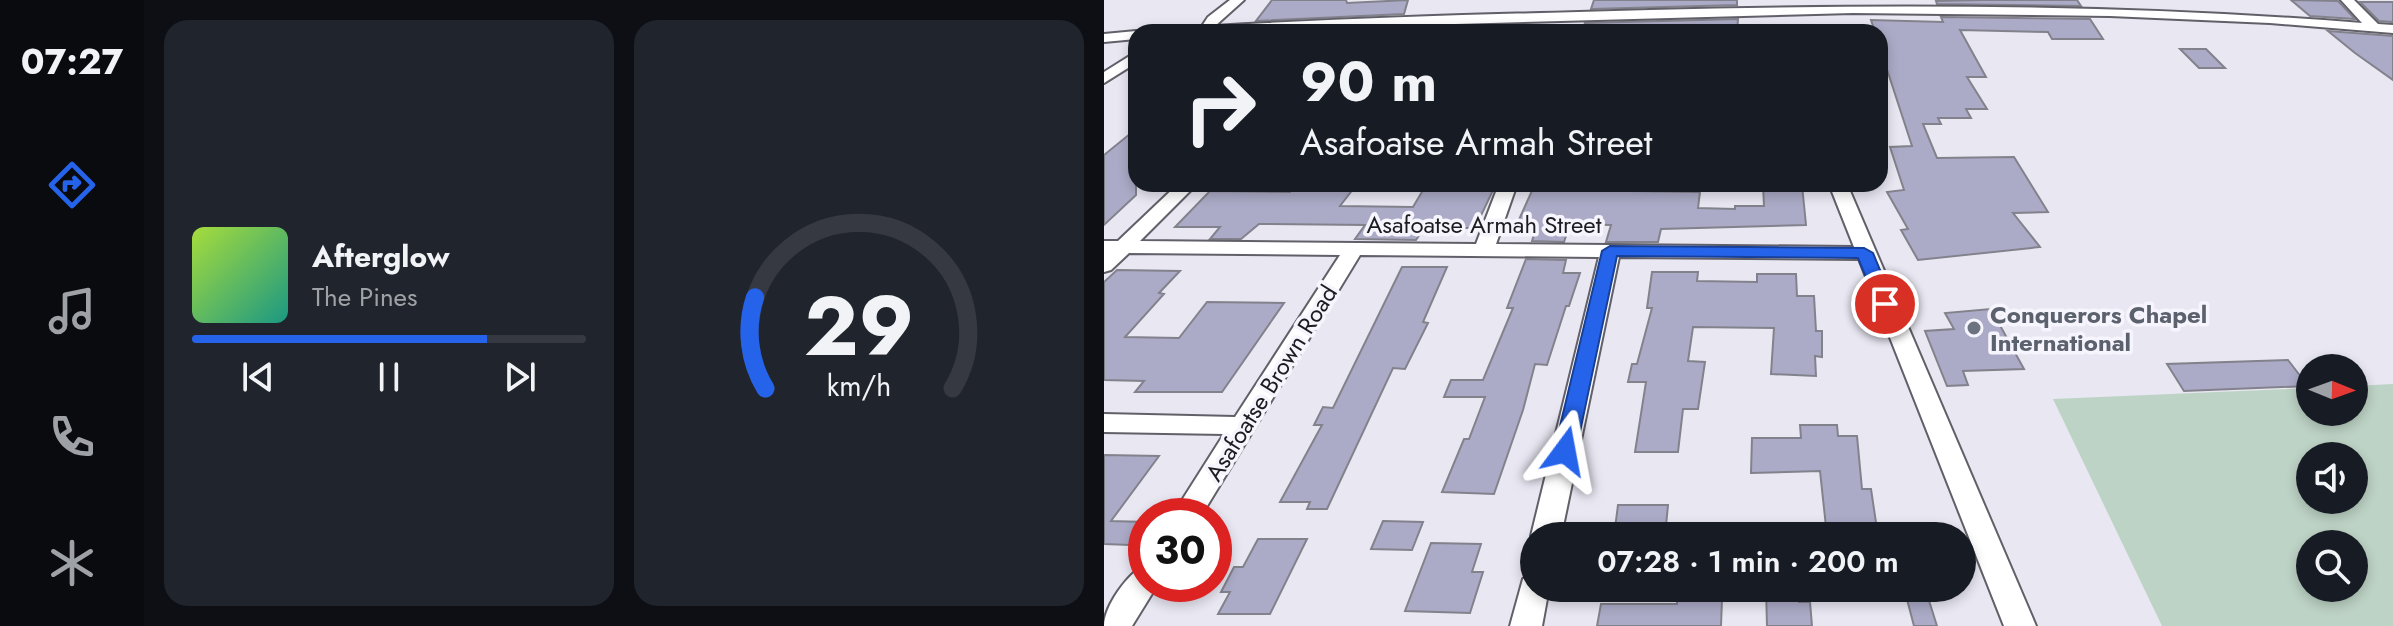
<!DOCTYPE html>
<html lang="en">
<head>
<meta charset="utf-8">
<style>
  body { margin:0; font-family:Jost,sans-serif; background:#20242c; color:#f1f3f6; height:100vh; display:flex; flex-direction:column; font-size:30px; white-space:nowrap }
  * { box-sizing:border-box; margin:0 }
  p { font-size:26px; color:#9ea1a6 }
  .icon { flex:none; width:44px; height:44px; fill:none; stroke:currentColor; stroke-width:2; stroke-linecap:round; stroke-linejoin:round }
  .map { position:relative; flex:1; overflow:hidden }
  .sheet { display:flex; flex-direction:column; gap:20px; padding:20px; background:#0d0f14; width:960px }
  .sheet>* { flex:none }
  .banner { position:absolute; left:24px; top:24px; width:760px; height:168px; border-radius:24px; box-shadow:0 4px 12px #0003; background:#171b24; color:#f1f3f6; overflow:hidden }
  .needle { width:52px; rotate:91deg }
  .tools { position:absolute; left:1192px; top:354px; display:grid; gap:16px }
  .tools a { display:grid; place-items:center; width:72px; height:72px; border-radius:50%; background:#171b24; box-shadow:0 4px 12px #0003; font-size:40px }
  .speed { position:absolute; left:24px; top:498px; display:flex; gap:16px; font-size:40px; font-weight:700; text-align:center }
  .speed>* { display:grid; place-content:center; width:104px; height:104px; border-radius:50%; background:#171b24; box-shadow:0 4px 12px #0003; line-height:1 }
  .speed .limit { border:12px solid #d22; background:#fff; color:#111 }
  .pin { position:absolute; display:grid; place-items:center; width:68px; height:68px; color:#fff; margin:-34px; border:4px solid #fff; border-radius:50%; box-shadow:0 2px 8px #0007 }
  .me { position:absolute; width:88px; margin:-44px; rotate:13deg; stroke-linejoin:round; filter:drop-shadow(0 0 6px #0008) }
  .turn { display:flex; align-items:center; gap:28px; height:168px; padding:0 40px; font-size:36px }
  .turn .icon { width:104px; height:104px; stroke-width:2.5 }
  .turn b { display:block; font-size:56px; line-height:68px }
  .sheet .widget { flex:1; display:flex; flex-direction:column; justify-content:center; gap:12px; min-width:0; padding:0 28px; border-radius:24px; background:#20242c }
  .sheet .dial { align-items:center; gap:0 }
  .dial svg { height:208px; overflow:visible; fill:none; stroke:#363941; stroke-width:7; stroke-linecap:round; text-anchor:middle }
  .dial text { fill:#f1f3f6; stroke:none }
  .song { display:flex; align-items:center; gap:24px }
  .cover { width:96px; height:96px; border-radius:12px; background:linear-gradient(135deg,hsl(80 70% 55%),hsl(170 70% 35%)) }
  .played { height:8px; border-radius:4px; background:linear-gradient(90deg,#2563eb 75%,#363941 75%) }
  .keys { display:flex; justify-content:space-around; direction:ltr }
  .sheet .tiles { flex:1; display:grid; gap:20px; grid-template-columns:repeat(2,1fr) }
  .trip { position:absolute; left:416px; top:522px; width:456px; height:80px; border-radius:40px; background:#171b24; box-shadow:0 4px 12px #0003; font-weight:600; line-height:80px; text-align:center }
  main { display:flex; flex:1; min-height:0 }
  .dock { display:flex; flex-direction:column; width:144px; justify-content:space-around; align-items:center; background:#090b0e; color:#9ea1a6 }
  .dock .icon { width:56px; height:56px }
  .dock .on { color:#2563eb }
  .dock b { font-size:36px; color:#f1f3f6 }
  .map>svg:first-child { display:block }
  .green { fill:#bdd3c5; fill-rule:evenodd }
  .building { fill:#acabc7; stroke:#82828c; stroke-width:2 }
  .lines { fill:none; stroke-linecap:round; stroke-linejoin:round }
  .street-casing { stroke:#615f68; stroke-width:4 }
  .street { fill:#fff; fill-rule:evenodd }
  .route { fill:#2563eb; stroke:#184099; stroke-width:2 }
  .worship-dot { fill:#6b7280; stroke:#f6f5fd; stroke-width:3 }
  .labels { text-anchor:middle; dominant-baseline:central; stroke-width:7; stroke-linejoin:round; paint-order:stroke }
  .street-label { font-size:24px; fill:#1c1b1f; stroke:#f6f5fd }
  .worship-label { font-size:24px; font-weight:bold; fill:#5b616d; stroke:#f6f5fd; text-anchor:start }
</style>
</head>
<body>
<main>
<nav class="dock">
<b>07:27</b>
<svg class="icon on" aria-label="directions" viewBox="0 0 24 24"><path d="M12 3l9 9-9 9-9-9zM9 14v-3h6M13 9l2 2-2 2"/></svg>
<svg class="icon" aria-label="music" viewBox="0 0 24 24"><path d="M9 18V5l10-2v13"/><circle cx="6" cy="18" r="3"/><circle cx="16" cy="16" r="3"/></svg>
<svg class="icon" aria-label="phone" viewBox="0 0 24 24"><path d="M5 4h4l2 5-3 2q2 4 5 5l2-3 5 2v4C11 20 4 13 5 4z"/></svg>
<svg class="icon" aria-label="climate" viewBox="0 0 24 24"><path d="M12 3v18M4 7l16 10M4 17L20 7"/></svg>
</nav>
<section class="sheet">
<div class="tiles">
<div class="widget">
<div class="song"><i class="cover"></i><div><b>Afterglow</b><p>The Pines</p></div></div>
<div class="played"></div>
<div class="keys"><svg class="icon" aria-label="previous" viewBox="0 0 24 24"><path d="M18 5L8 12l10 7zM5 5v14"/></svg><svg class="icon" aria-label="pause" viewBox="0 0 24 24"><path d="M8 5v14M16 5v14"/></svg><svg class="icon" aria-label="next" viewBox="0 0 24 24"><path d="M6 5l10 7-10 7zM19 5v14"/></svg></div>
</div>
<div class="widget dial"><svg viewBox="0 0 100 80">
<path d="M14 69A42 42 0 1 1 86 69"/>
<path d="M14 69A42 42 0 0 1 10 34" stroke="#2563eb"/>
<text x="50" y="56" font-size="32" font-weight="700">29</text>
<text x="50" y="72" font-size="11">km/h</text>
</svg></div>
</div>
</section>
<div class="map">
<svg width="1289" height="626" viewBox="0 0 1289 626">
  <rect width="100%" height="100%" fill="#e9e7f2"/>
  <!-- green -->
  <path class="green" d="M1289,384V626H1058L949,399L1206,388V412H1250V386ZM1206,456H1250V500H1206ZM1206,544H1250V588H1206Z"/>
  <!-- building -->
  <path class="building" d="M168,0H242L243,3L304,0L300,14L152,21Z
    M490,0H633V5L487,9Z
    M878,0H973L977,6L833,4L832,1Z
    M1187,0L1234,1L1251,19L1206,16Z
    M1256,2H1289V22L1275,21Z
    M837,17L986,19L999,39H948L944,32L856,30L882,77H863L883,109H862L867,118H834L837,124H819L833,158L910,157L944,212L909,213L936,247L814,260L797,230L804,229L783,192L800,190L786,147L808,146L776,48V32H771L767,20L839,22Z
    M634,19L633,32H477L481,23Z
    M1224,31L1289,36V80L1251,53Z
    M1076,49H1102L1121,68H1095Z
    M32,129V195L0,225V155Z
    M193,184H253L236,206L309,207L322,185L392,184L371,228H320L312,240L251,239L261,225L155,224L137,239H106L116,227H71L106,191L186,192Z
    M431,184H530L528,191L596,192L594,208L631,209V206H660L659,185H698L702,225L557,229L554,242H502L507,225L466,224L460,242L428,241L433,225L413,224Z
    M422,259L462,260L459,273H476L465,306H462L443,365L431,364L419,410L390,494L338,492L360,439H365L381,397H340L347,380H379L409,308H403Z
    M298,267H343L319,322L324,323L301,369L289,368L223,509H203L206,502H176L218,425H210L219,407L229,408Z
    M13,270L76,271L55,293L60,294L21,337L75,338L103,302L180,303L118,392H31L40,381L0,380V282Z
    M548,272H594L593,281L653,282V274H692L693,296H710L712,331H718V357L711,356L712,376L667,374L670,328L589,327L584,361L601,362L594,409H579L574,452H531L542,382H524L528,364H533L548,308H543Z
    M887,309L920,369L859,371L864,385L843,386L821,331L850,329L841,313Z
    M1184,360L1204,386L1080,391L1063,364Z
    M696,425H733L734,436H753L758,489H767L774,536H723L716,471L647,473L648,438H697Z
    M0,455L55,456L7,521L42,522L26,545L0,544Z
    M514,505H564L561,536H510Z
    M279,521L319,522L308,550L267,549Z
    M154,539H203L166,614H114L126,592H117L130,567H139Z
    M327,543L377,544L368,572H379L366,613L301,611Z
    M662,588H694L695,602H706L708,626H663Z
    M800,588H821L833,626H810Z
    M573,599H618L617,626H493L497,604H573Z"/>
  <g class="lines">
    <!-- street casing -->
    <g class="street-casing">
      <path id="street" d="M126,0H140L111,26C256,17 401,14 546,10C784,4 1021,4 1258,23L1237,0H1250L1274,24L1289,25V33L1166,23L1006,16L749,13L63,32L70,28L98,26L104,17Z
        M32,31L36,32H32V39L0,42V34Z
        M32,52V63L0,83V72Z
        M74,184H93L36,241L372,244L395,184H413L392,244L750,247L725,184H743L932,626H900L755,259L515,257L457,536H430V541L427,536L495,257L256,255L97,516H68L120,434L0,432V414L131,417L236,255L25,253L7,270L0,272V241H14Z
        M42,565V584H54L28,626H0C0,607 24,572 42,565Z
        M430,575V588H445L438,626H406L419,579Z"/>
    </g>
    <!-- street -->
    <use href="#street" class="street"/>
  </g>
  <!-- route -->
  <path class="route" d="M506,246L760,248L769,253L790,304L781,309L775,308L754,258L513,256L472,451L469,456H453L450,451L498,251Z"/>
  <!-- markers -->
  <circle class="worship-dot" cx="870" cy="328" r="8"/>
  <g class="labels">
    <!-- street labels -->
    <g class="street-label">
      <text x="380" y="224">Asafoatse Armah Street</text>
      <text transform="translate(167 383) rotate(-58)">Asafoatse Brown Road</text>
    </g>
    <!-- worship labels -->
    <g class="worship-label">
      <text x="886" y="314">Conquerors Chapel<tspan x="886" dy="28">International</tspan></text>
    </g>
  </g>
</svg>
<div class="tools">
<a><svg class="needle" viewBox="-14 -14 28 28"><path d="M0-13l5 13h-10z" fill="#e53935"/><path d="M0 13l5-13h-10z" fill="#9ea1a6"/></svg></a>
<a><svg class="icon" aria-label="sound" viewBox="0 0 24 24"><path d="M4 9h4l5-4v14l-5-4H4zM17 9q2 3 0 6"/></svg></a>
<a><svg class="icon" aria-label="search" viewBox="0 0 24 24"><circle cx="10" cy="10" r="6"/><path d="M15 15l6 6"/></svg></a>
</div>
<div class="speed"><div class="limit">30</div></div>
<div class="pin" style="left:781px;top:304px;background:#d93025"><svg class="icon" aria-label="arrive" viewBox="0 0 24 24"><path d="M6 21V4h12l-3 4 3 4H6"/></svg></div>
<svg class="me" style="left:461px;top:451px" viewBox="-20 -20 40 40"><path d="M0-17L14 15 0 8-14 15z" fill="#2563eb" stroke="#fff" stroke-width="4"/></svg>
<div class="trip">07:28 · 1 min · 200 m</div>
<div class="banner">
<div class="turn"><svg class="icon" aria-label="right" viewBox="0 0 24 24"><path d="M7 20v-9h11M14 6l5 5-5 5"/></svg><div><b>90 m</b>Asafoatse Armah Street</div></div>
</div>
</div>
</main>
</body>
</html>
